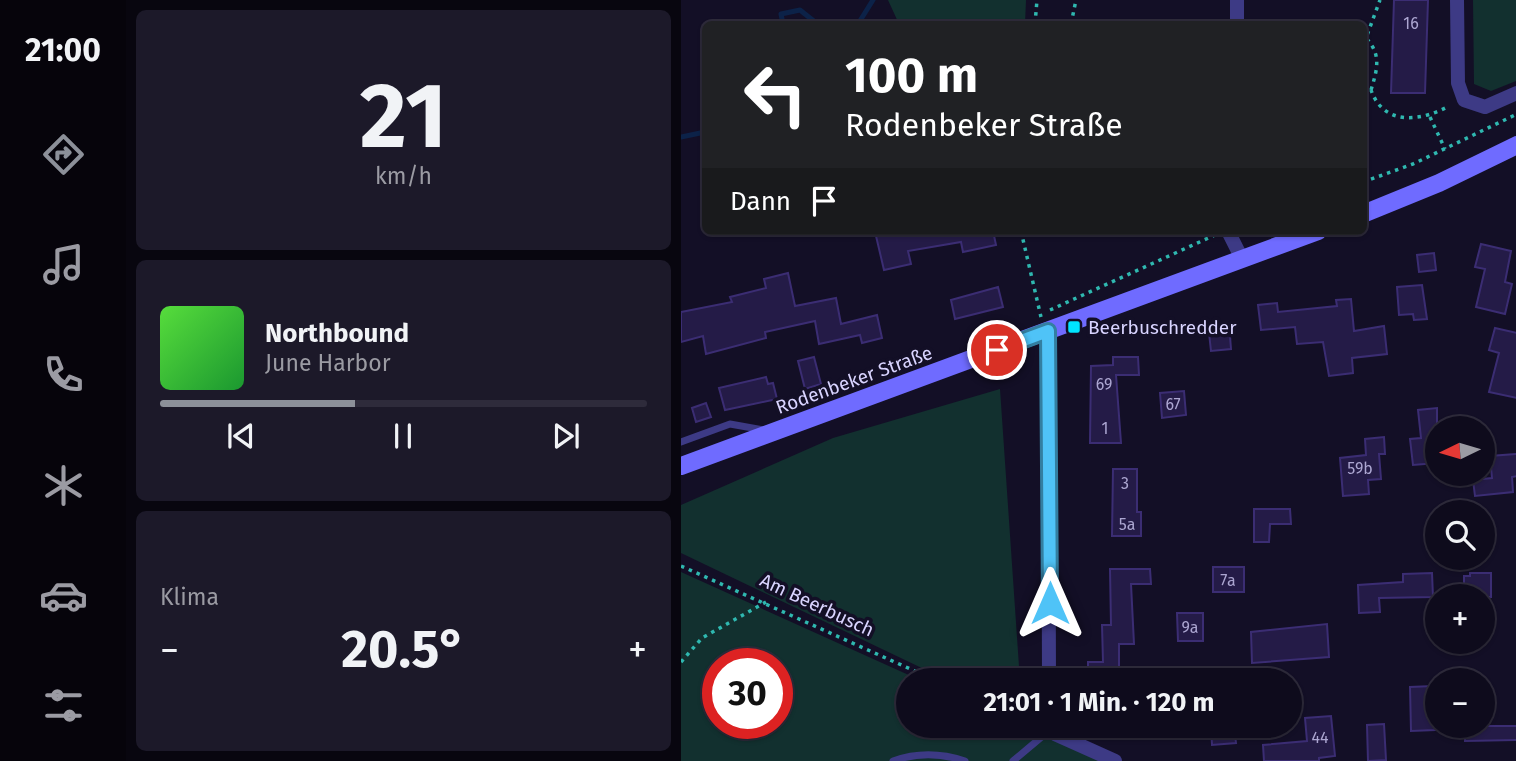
<!DOCTYPE html>
<html lang="de">
<head>
<meta charset="utf-8">
<style>
  body { margin:0; font-family:"Fira Sans",sans-serif; background:#1c1929; color:#f1f3f6; height:100vh; display:flex; flex-direction:column; font-size:26px; white-space:nowrap }
  * { box-sizing:border-box; margin:0 }
  p { font-size:23px; color:#9b9ba3 }
  .icon { flex:none; width:38px; height:38px; fill:none; stroke:currentColor; stroke-width:2; stroke-linecap:round; stroke-linejoin:round }
  .map { position:relative; flex:1; overflow:hidden }
  .panel { display:flex; flex-direction:column; gap:10px; padding:10px; background:#08060f; width:555px }
  .panel>* { flex:none }
  .guide { position:absolute; left:21px; top:21px; width:665px; height:214px; border-radius:10px; box-shadow:0 2px 5px #0004,0 0 0 2px #2e2b3b; background:#202124; color:#fff; overflow:hidden }
  .needle { width:46px; rotate:265deg }
  .buttons { position:absolute; left:744px; top:416px; display:grid; gap:14px }
  .buttons a { display:grid; place-items:center; width:70px; height:70px; border-radius:50%; background:#0e0b1c; box-shadow:0 2px 5px #0004,0 0 0 2px #2e2b3b; font-size:35px }
  .speed { position:absolute; left:21px; top:648px; display:flex; gap:14px; font-size:35px; font-weight:700; text-align:center }
  .speed>* { display:grid; place-content:center; width:91px; height:91px; border-radius:50%; background:#0e0b1c; box-shadow:0 2px 5px #0004,0 0 0 2px #2e2b3b; line-height:1 }
  .speed .limit { border:10px solid #d22; background:#fff; color:#111 }
  .pin { position:absolute; display:grid; place-items:center; width:60px; height:60px; color:#fff; margin:-30px; border:4px solid #fff; border-radius:50%; box-shadow:0 2px 7px #0007 }
  .me { position:absolute; width:77px; margin:-38px; rotate:0deg; stroke-linejoin:round; filter:drop-shadow(0 0 5px #0008) }
  .turn { display:flex; align-items:center; gap:24px; height:147px; padding:0 28px; font-size:32px }
  .turn .icon { width:91px; height:91px; stroke-width:2.5 }
  .turn b { display:block; font-size:49px; line-height:60px }
  .then { display:flex; align-items:center; height:66px; padding:0 28px; background:#0003; gap:14px; font-size:26px }
  .big { font-size:52px; font-weight:700; line-height:1.1 }
  .panel .widget { flex:1; display:flex; flex-direction:column; justify-content:center; gap:10px; min-width:0; padding:0 24px; border-radius:10px; background:#1c1929 }
  .panel .dial { align-items:center; gap:0 }
  .dial b { font-size:91px; line-height:1 }
  .song { display:flex; align-items:center; gap:21px }
  .cover { width:84px; height:84px; border-radius:10px; background:linear-gradient(135deg,hsl(110 70% 55%),hsl(130 70% 35%)) }
  .played { height:7px; border-radius:4px; background:linear-gradient(90deg,#8c9099 40%,#2e2b3b 40%) }
  .keys { display:flex; justify-content:space-around; direction:ltr }
  .heat { display:flex; justify-content:space-between; align-items:center; font-size:38px; direction:ltr }
  .trip { position:absolute; left:215px; top:668px; width:406px; height:70px; border-radius:35px; background:#0e0b1c; box-shadow:0 2px 5px #0004,0 0 0 2px #2e2b3b; font-weight:700; line-height:70px; text-align:center }
  main { display:flex; flex:1; min-height:0 }
  .tab-bar { display:flex; flex-direction:column; width:126px; justify-content:space-around; align-items:center; background:#06040b; color:#9b9ba3 }
  .tab-bar .icon { width:49px; height:49px }
  .tab-bar .current { color:#8c9099 }
  .tab-bar b { font-size:32px; color:#f1f3f6 }
  .map>svg:first-child { display:block }
  .green { fill:#12302f; fill-rule:evenodd }
  .lines { fill:none; stroke-linecap:round; stroke-linejoin:round }
  .stream { stroke:#0c2248; stroke-width:5 }
  .building { fill:#241b47; stroke:#3b2d73; stroke-width:2 }
  .path { stroke:#2fb8b0; stroke-width:3.5; stroke-dasharray:3.5 5; stroke-linecap:butt }
  .lane { stroke:#3d3a85; stroke-width:7 }
  .street { stroke:#3d3a85; stroke-width:14 }
  .secondary { stroke:#6f6bff; stroke-width:18 }
  .route-casing { stroke:#337fa1; stroke-width:18 }
  .route { stroke:#4fc3f7; stroke-width:12 }
  .poi-dot { fill:#00e5ff; stroke:#130f26; stroke-width:2.5 }
  .labels { text-anchor:middle; dominant-baseline:central; stroke-width:7; stroke-linejoin:round; paint-order:stroke }
  .number-label { font-size:16px; fill:#aca6d1 }
  .poi-label { font-size:19px; fill:#d9d4ff; stroke:#130f26; text-anchor:start }
  .street-label { font-size:19px; fill:#d9d4ff; stroke:#130f26 }
</style>
</head>
<body>
<main>
<nav class="tab-bar">
<b>21:00</b>
<svg class="icon current" aria-label="directions" viewBox="0 0 24 24"><path d="M12 3l9 9-9 9-9-9zM9 14v-3h6M13 9l2 2-2 2"/></svg>
<svg class="icon" aria-label="music" viewBox="0 0 24 24"><path d="M9 18V5l10-2v13"/><circle cx="6" cy="18" r="3"/><circle cx="16" cy="16" r="3"/></svg>
<svg class="icon" aria-label="phone" viewBox="0 0 24 24"><path d="M5 4h4l2 5-3 2q2 4 5 5l2-3 5 2v4C11 20 4 13 5 4z"/></svg>
<svg class="icon" aria-label="climate" viewBox="0 0 24 24"><path d="M12 3v18M4 7l16 10M4 17L20 7"/></svg>
<svg class="icon" aria-label="car" viewBox="0 0 24 24"><path d="M5 17H2v-5l4-1 3-4h7l3 4 3 1v5h-3M9 17h6M6 11h13"/><circle cx="7" cy="17" r="2"/><circle cx="17" cy="17" r="2"/></svg>
<svg class="icon" aria-label="filters" viewBox="0 0 24 24"><path d="M4 7h16M4 17h16"/><circle cx="9" cy="7" r="2"/><circle cx="15" cy="17" r="2"/></svg>
</nav>
<section class="panel">
<div class="widget dial"><b>21</b><p>km/h</p></div>
<div class="widget">
<div class="song"><i class="cover"></i><div><b>Northbound</b><p>June Harbor</p></div></div>
<div class="played"></div>
<div class="keys"><svg class="icon" aria-label="previous" viewBox="0 0 24 24"><path d="M18 5L8 12l10 7zM5 5v14"/></svg><svg class="icon" aria-label="pause" viewBox="0 0 24 24"><path d="M8 5v14M16 5v14"/></svg><svg class="icon" aria-label="next" viewBox="0 0 24 24"><path d="M6 5l10 7-10 7zM19 5v14"/></svg></div>
</div>
<div class="widget"><p>Klima</p>
<div class="heat"><a>−</a><b class="big">20.5°</b><a>+</a></div>
</div>
</section>
<div class="map">
<svg width="836" height="761" viewBox="0 0 836 761">
  <rect width="100%" height="100%" fill="#130f26"/>
  <!-- green -->
  <path class="green" d="M207,0H345L344,24H218Z
    M792,0H835V81L810,91L793,84Z
    M319,389L339,681H268L0,553V505L152,438Z
    M0,572L241,681H228V726H342L419,761H0ZM37,663H96V723H37Z"/>
  <g class="lines">
    <!-- stream -->
    <path class="stream" d="M102,24L100,14L119,10L134,22L144,24
      M177,24L192,0
      M0,137L24,132"/>
  </g>
  <!-- building -->
  <path class="building" d="M713,0H747L744,93H710Z
    M221,231H312L315,245L282,252L280,242L227,251L230,264L203,270L195,236Z
    M800,244L830,251L824,282L831,284L824,314L795,307L804,269L794,267Z
    M753,253L755,270L738,272L736,255Z
    M107,273L114,306L155,298L160,324L196,315L201,338L181,343L179,335L138,344L134,321L84,332L85,338L25,354L22,336L0,342V312L51,302L49,297L85,288L83,279Z
    M741,285L746,319L733,320L732,314L718,315L716,287Z
    M317,287L322,307L274,319L270,300Z
    M670,299L673,331L703,326L706,354L671,358L672,373L648,376L642,342L616,344L614,327L580,330L577,305L596,303L597,312L656,306L655,300Z
    M548,323L550,349L530,351L527,324Z
    M814,328L836,333V398L808,392L818,353L808,350Z
    M133,357L140,384L124,389L117,361Z
    M432,357H457L458,375H435L440,443H409L410,366L432,365Z
    M85,377L87,384L92,383L96,399L44,410L38,388Z
    M503,391L505,415L481,418L479,393Z
    M25,403L30,417L15,422L11,408Z
    M756,408V463L732,465L729,439L740,438L737,410Z
    M703,437L704,454H698L700,479L687,480L688,494L662,496L659,458L685,455L684,439Z
    M836,454V476L831,477L832,492L794,496L792,480L811,478L809,456Z
    M432,469H456V512H460V536H431Z
    M573,509H609L610,524H589L588,542H573Z
    M532,567H563V592H532Z
    M429,569H469L470,584H450L453,644H438V681H407V662H422L421,625H430Z
    M751,573L752,597L698,598L699,612L678,613L677,585L722,582V574Z
    M789,573H810V597H783V576H789Z
    M496,613H522V641H497Z
    M646,624L648,657L571,663L570,632Z
    M752,686L754,730L730,731L729,687Z
    M650,716L654,756L638,758V761H583L582,745L626,741L624,718Z
    M703,724L705,760L687,761L686,725Z
    M530,726H553L555,743L531,745Z
    M784,726H836V740L784,741Z"/>
  <g class="lines">
    <!-- path -->
    <path class="path" d="M354,24L356,0
      M390,24L395,0
      M682,86L690,90C703,127 741,121 768,106
      M690,90C696,70 701,55 685,38L699,0
      M749,117L764,149
      M682,182L732,164L836,114
      M340,231L360,317
      M369,310L534,235
      M0,566L256,681
      M0,662L21,638L85,602"/>
    <!-- lane -->
    <path class="lane" d="M0,442L49,424L83,430
      M212,761C237,752 260,753 284,761
      M332,761L370,729"/>
    <!-- street -->
    <path class="street" d="M776,0L777,83L783,100L804,107L836,93
      M556,24V0
      M547,231L561,259
      M367,331L368,681
      M369,726L374,734L434,761"/>
    <!-- secondary -->
    <path class="secondary" d="M682,214L758,183L836,145
      M0,466L637,231"/>
  </g>
  <g class="lines">
    <!-- route casing -->
    <g class="route-casing">
      <path id="route" d="M316,350L367,331L369,603"/>
    </g>
    <!-- route -->
    <use href="#route" class="route"/>
  </g>
  <!-- markers -->
  <rect class="poi-dot" x="386" y="320" width="14" height="14" rx="3.5"/>
  <g class="labels">
    <!-- number labels -->
    <g class="number-label">
      <text x="730" y="23">16</text>
      <text x="423" y="384">69</text>
      <text x="492" y="404">67</text>
      <text x="424" y="428">1</text>
      <text x="679" y="468">59b</text>
      <text x="444" y="483">3</text>
      <text x="446" y="524">5a</text>
      <text x="547" y="580">7a</text>
      <text x="509" y="627">9a</text>
      <text x="639" y="737">44</text>
    </g>
    <!-- poi labels -->
    <g class="poi-label">
      <text x="407" y="327">Beerbuschredder</text>
    </g>
    <!-- street labels -->
    <g class="street-label">
      <text transform="translate(173 380) rotate(-20)">Rodenbeker Straße</text>
      <text transform="translate(136 605) rotate(25)">Am Beerbusch</text>
    </g>
  </g>
</svg>
<div class="buttons">
<a><svg class="needle" viewBox="-14 -14 28 28"><path d="M0-13l5 13h-10z" fill="#e53935"/><path d="M0 13l5-13h-10z" fill="#9b9ba3"/></svg></a>
<a><svg class="icon" aria-label="search" viewBox="0 0 24 24"><circle cx="10" cy="10" r="6"/><path d="M15 15l6 6"/></svg></a>
<a>+</a>
<a>−</a>
</div>
<div class="speed"><div class="limit">30</div></div>
<div class="pin" style="left:316px;top:350px;background:#d93025"><svg class="icon" aria-label="arrive" viewBox="0 0 24 24"><path d="M6 21V4h12l-3 4 3 4H6"/></svg></div>
<svg class="me" style="left:369px;top:603px" viewBox="-20 -20 40 40"><path d="M0-17L14 15 0 8-14 15z" fill="#4fc3f7" stroke="#fff" stroke-width="4"/></svg>
<div class="trip">21:01 · 1 Min. · 120 m</div>
<div class="guide">
<div class="turn"><svg class="icon" aria-label="left" viewBox="0 0 24 24"><path d="M17 20v-9H6M10 6l-5 5 5 5"/></svg><div><b>100 m</b>Rodenbeker Straße</div></div>
<div class="then">Dann<svg class="icon" aria-label="arrive" viewBox="0 0 24 24"><path d="M6 21V4h12l-3 4 3 4H6"/></svg></div>
</div>
</div>
</main>
</body>
</html>
